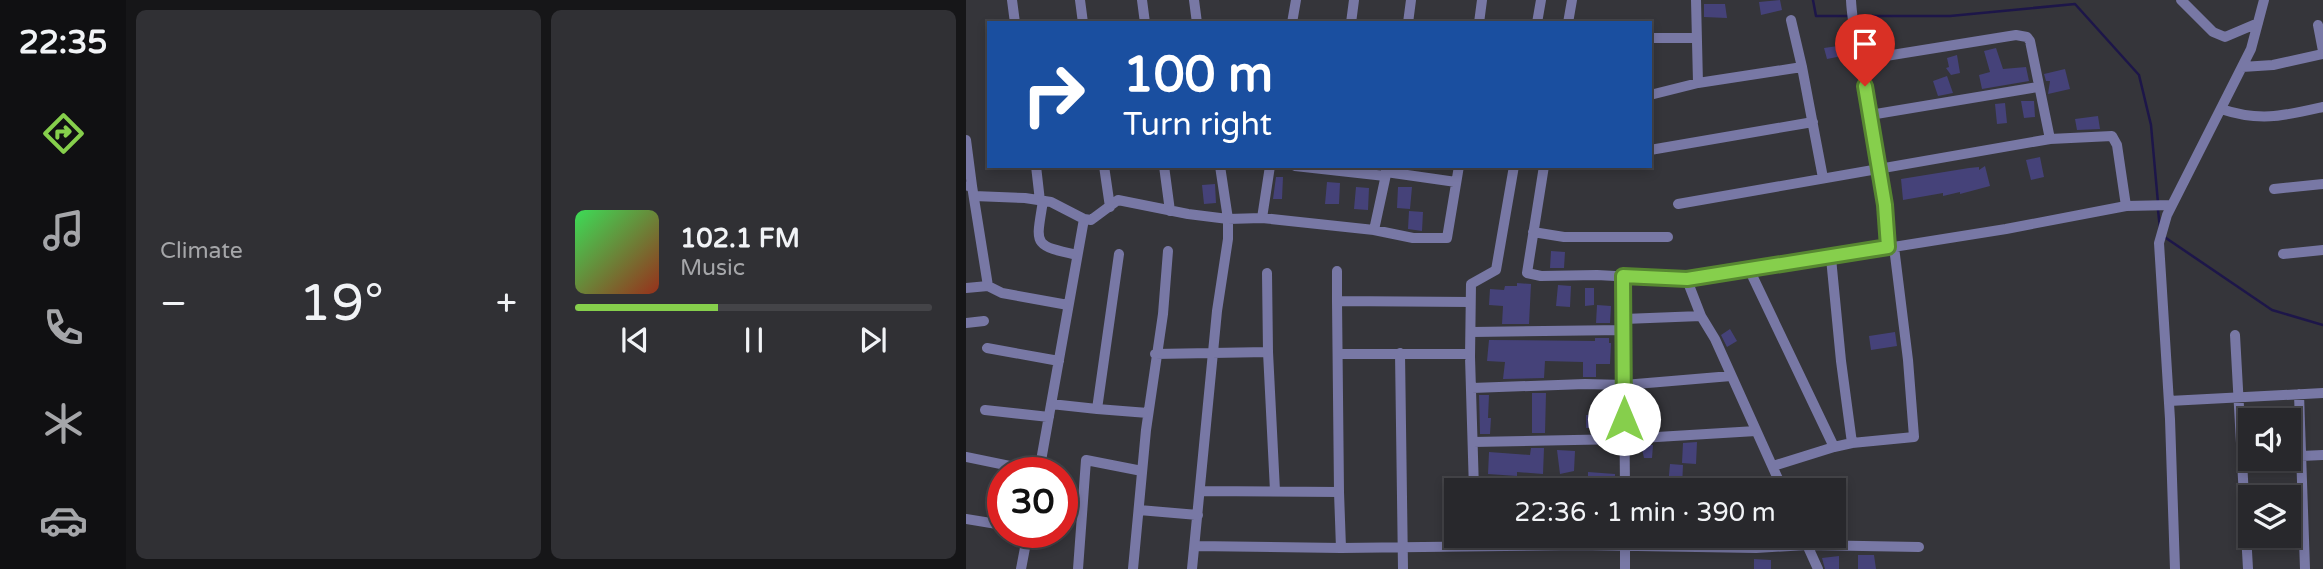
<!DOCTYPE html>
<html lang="en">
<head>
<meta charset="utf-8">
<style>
  body { margin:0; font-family:"Varela Round",sans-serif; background:#303034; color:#f1f3f6; height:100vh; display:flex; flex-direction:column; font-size:26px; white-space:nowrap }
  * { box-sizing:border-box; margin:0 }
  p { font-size:23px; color:#a5a6a9 }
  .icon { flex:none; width:38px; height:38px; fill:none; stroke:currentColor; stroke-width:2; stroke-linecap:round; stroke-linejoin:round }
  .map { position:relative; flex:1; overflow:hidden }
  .details { display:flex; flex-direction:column; gap:10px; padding:10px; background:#161618; width:840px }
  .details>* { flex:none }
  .hud { position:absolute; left:21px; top:21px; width:665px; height:147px; border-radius:0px; box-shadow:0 4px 10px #0003,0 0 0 2px #444448; background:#1a4fa0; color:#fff; overflow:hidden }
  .buttons { position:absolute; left:1272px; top:408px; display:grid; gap:14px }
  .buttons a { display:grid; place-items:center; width:63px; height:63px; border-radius:0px; background:#28282c; box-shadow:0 4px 10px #0003,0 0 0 2px #444448; font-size:35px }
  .speed { position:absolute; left:21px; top:457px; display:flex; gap:14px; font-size:35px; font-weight:700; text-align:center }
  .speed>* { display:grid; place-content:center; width:91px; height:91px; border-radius:50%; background:#28282c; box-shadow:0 4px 10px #0003,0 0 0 2px #444448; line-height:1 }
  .speed .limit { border:10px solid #d22; background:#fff; color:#111 }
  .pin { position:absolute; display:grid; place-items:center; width:60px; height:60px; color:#fff; margin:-72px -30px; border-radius:50% 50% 50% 0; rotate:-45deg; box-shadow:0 0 7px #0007 }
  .pin .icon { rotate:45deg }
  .me { position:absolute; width:77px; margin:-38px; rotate:0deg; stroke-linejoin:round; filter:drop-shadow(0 0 5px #0008) }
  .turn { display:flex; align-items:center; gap:24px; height:147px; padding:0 21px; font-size:32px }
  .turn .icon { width:91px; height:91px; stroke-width:2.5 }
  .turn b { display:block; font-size:49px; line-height:60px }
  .big { font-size:52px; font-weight:600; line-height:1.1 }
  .details .tile { flex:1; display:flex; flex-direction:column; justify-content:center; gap:10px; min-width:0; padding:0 24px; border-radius:10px; background:#303034 }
  .song { display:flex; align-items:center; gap:21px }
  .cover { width:84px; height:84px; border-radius:10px; background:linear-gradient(135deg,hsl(130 70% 55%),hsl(10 70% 35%)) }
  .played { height:7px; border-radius:4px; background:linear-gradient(90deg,#86cf4c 40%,#444448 40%) }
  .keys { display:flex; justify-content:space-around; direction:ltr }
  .heat { display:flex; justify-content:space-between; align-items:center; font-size:38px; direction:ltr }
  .details .tiles { flex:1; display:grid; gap:10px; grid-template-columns:repeat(2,1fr) }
  .trip { position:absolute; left:478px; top:478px; width:402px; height:70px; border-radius:0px; background:#28282c; box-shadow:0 4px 10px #0003,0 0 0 2px #444448; font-weight:600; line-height:70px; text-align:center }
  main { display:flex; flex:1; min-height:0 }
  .tabs { display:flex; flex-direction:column; width:126px; justify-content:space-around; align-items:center; background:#101012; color:#a5a6a9 }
  .tabs .icon { width:49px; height:49px }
  .tabs .selected { color:#86cf4c }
  .tabs b { font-size:32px; color:#f1f3f6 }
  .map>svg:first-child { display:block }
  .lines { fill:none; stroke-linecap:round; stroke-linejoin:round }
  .stream { stroke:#1d1649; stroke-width:2.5 }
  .building { fill:#454279 }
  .minor { stroke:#7878a5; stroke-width:10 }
  .route-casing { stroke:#578731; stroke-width:18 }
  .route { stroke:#86cf4c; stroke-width:12 }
</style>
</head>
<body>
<main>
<nav class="tabs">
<b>22:35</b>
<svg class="icon selected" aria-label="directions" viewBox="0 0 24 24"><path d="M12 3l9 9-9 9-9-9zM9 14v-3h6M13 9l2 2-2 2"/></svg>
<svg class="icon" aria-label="music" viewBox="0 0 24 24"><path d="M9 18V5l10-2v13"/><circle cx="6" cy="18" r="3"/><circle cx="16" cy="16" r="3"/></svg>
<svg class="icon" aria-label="phone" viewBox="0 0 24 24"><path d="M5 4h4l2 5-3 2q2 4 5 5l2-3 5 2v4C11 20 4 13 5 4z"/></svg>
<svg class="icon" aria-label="climate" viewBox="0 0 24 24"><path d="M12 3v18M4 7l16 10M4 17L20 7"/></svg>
<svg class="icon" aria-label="car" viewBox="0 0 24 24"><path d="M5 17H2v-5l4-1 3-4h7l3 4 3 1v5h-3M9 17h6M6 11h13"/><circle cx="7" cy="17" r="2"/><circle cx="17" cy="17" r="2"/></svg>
</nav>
<section class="details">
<div class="tiles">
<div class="tile"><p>Climate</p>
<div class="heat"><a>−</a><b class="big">19°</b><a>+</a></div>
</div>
<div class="tile">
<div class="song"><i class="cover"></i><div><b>102.1 FM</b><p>Music</p></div></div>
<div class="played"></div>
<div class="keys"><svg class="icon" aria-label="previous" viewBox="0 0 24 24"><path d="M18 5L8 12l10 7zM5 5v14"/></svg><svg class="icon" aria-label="pause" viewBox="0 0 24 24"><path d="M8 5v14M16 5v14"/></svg><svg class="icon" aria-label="next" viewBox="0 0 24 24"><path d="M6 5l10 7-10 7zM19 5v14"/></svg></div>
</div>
</div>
</section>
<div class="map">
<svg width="1357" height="569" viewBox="0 0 1357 569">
  <rect width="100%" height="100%" fill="#35353a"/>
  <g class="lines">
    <!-- stream -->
    <path class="stream" d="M847,0L850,16H884
      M890,16H984L1109,4L1173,75L1185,125L1192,203
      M1192,210L1194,228
      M1197,236L1306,310L1357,325"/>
  </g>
  <!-- building -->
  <path class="building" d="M814,0L816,10L795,15L793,2Z
    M738,4H759L761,18L738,17Z
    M879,45L881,55L861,59L858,48Z
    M1030,48L1037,69L1060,67L1063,81L1016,89L1013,75L1024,72L1018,51Z
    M991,55L994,73L985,75L980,68L983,67L981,58Z
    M1099,69L1104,89L1082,94L1084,81H1080L1078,74Z
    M981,76L987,93L972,96L967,81Z
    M1055,101H1068L1069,117L1058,118Z
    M1039,103L1041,123L1031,124L1029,104Z
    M1132,116L1134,129L1111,130L1109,119Z
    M1074,157L1078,177L1065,180L1060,160Z
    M1019,166L1024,186L994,194V192L977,196V193L937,200L935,179L1003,168L1013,167V170Z
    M310,177H317L316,199H307Z
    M361,182L374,183L373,204H359Z
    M249,184L250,203L238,204L236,185Z
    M390,187L403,188L402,210L388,209Z
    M432,187H446L444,209L431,208Z
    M443,211L457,212L456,231L442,229Z
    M585,251L599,252L598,268H584Z
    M551,283L565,284L563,324H536L537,306L523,305L524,289L538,290L539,286H551Z
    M592,285L605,286L604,307L590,306Z
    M619,288H628V305L619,306Z
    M631,305L645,306L644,323H630Z
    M764,329L771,341L761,347L755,335Z
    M929,332L931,346L905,350L903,336Z
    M629,338H643V343H645L644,364H630V377H617V362L579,361L578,378L537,379L539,362L521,361L523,340L629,341Z
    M566,393H580L579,433H566Z
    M513,395H523L522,418H525L524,434H514Z
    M666,408H672L674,428H666Z
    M620,415H641V428H620Z
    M731,442L730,464L716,463L717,443Z
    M675,445H687L686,458H678Z
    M565,448H578L577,474L551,472V476L522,474L523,452L564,455Z
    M591,450L609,451L608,471L594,474Z
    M704,464L717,465L716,487L702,486Z
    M622,472L649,474V490H622Z
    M892,555H908L910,569H892Z
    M873,556V569H859L856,558Z
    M788,559L805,560V569H788Z"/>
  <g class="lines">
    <!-- minor -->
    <path class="minor" d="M46,0L49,23
      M114,0L117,23
      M176,0L179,23
      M228,0L231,23
      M730,0L732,83
      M885,0C886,24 892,46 896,70C906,129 917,188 922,247
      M1215,0L1247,32L1259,37L1292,23
      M825,20L836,67
      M326,23L330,0
      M385,23L388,0
      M442,23L445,0
      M513,23L516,0
      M571,23L575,0
      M602,23L606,0
      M1352,25L1357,51
      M684,38H730
      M895,60L1050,35L1061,37L1064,41L1084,139
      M1276,67L1307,65L1357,54
      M684,95L732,83L836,67L857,178
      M1255,109C1294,122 1317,116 1357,107
      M904,115L1072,87
      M0,140L6,186H2
      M684,150L847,122
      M70,166L74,201
      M138,166L144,207
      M198,166L204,211
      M254,166L262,219L296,218L304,166
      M329,166L419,176
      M578,166L561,273L575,276L631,275L721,280L735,316L749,339L817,490
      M420,172L490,182
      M1308,189L1357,184
      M8,196L59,198L85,202L118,219L73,472
      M77,201C70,245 66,245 111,255
      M712,204L1084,139L1146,136L1151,145L1160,206
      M296,218L408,230L447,238H481L493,166
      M118,219L125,220L152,200L222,214L262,219V239L251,311L226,569
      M408,230L421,170
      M567,232L598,237H702
      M153,254L131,409L182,413
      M1317,254L1357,250
      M865,258L875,361L886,443L868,447
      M783,269L868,447L807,466
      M371,271V301
      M301,273L302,352L309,491
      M657,276L659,490
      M721,280L1040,229L1160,206L1206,205
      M22,286L36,293L102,305
      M0,288L22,286L6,186
      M658,319L735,316
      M0,323L18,321
      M506,332L658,330
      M1269,335L1282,569
      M21,348L93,361
      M434,353L437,569
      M189,354L302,352
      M372,354H501L504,357L508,490
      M504,357L505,284L530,270L548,166
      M506,388L619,384L658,385L765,376
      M1333,394L1339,569
      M1203,401L1357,393
      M85,404L131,409
      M19,410L83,417
      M507,442L658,439L790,431
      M886,443L948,437L942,360L928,247
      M1335,456L1357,455
      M0,457L54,468L65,472
      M786,490L816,488
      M373,492L371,301L504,302
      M173,510L232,515
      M0,519L37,525
      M837,536L852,569
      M229,546L375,548L373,492L235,491
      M375,548L612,545L790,548L841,545L953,547
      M55,569L62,532
      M112,569L120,460L176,471
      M167,569L180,430L197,314L202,251
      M659,569V536
      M1209,569L1204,419L1193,243L1201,215L1285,49L1298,0"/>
  </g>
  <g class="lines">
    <!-- route casing -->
    <g class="route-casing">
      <path id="route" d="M658,419L657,276L721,279L922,247L919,205L899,86"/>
    </g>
    <!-- route -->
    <use href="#route" class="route"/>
  </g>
</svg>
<div class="buttons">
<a><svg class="icon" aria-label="sound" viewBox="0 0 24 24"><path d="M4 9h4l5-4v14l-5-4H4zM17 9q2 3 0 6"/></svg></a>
<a><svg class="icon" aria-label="layers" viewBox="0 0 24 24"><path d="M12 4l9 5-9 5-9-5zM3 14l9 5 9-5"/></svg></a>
</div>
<div class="speed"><div class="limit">30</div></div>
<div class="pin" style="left:899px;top:86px;background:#d93025"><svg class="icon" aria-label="arrive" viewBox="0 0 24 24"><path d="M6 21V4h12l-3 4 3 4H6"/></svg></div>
<svg class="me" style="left:658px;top:419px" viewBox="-20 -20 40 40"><circle r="19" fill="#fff"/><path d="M0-13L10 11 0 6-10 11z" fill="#86cf4c"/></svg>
<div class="trip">22:36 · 1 min · 390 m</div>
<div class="hud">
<div class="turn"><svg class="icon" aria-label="right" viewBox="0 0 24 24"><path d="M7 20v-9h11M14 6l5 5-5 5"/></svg><div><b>100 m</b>Turn right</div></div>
</div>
</div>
</main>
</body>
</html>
